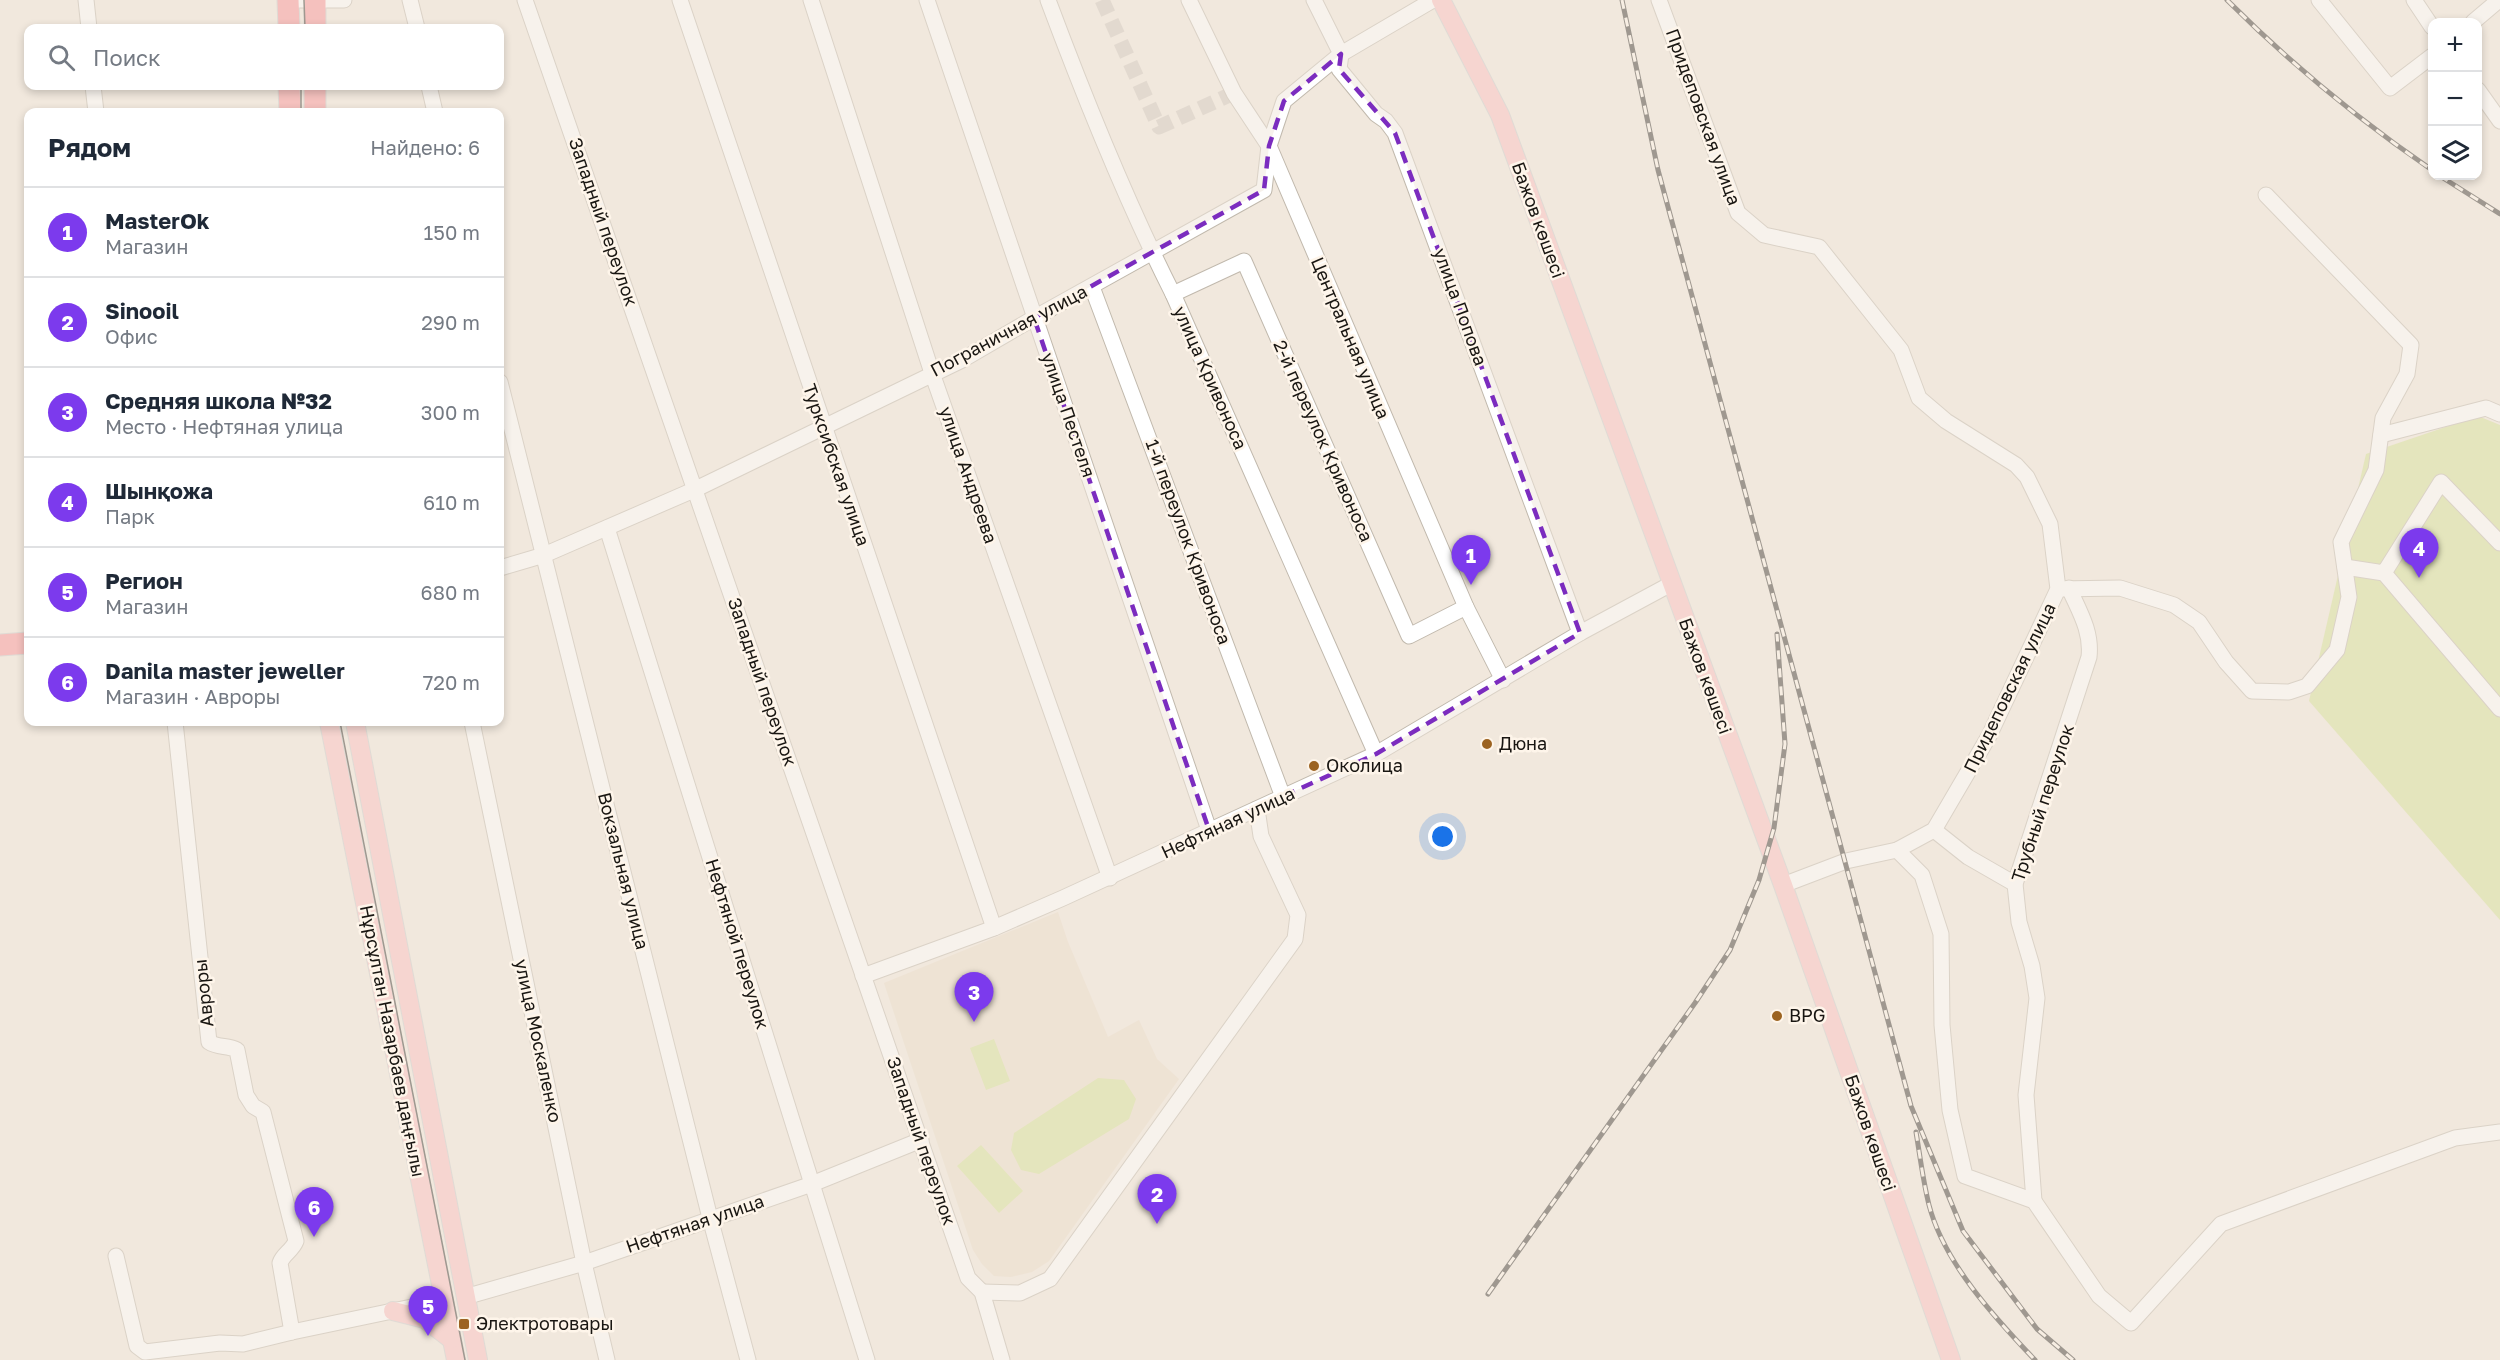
<!DOCTYPE html>
<html lang="ru">
<head>
<meta charset="utf-8">
<style>
  body { margin:0; font-family:"Golos Text",sans-serif; background:#f6f6f7; color:#1f2937 }
  .controls { position:absolute; right:18px; top:18px; display:grid; overflow:hidden; border-radius:12px; box-shadow:0 3px 9px #0003 }
  .controls button { width:54px; height:54px; display:grid; place-items:center; padding:0; border:0; border-bottom:2px solid #e0e1e3; background:#fff; color:#1f2937; font:30px sans-serif }
  .you { position:absolute; left:1443px; top:837px; width:21px; height:21px; margin:-15px; border:4px solid #fff; border-radius:50%; background:#1a73e8; box-shadow:0 0 0 9px #1a73e833 }
  .badge { display:grid; place-items:center; width:39px; height:39px; border-radius:50%; background:#7c3aed; color:#fff; font-size:20px; font-weight:700 }
  .pin { position:absolute; translate:-50% -50px; filter:drop-shadow(0 2px 3px #0008) }
  .pin::after { content:''; position:absolute; top:32px; width:21px; height:18px; background:inherit; clip-path:polygon(0 0,100% 0,50% 100%) }
  .list { margin:0; padding:0; list-style:none }
  h2 { display:flex; justify-content:space-between; align-items:center; height:78px; margin:0; padding:0 24px; font-size:26px }
  h2 small { font-size:20px; font-weight:400; color:#747a83 }
  .list li { display:grid; grid-template-columns:39px 1fr auto; gap:18px; align-items:center; box-sizing:border-box; height:90px; padding:0 24px; border-top:2px solid #e0e1e3 }
  .list b { display:block; font-size:22px; white-space:nowrap }
  .list p { margin:0; font-size:20px; white-space:nowrap; color:#747a83 }
  .list em { font-size:20px; font-style:normal; color:#747a83 }
  .icon { flex:none; width:33px; height:33px; fill:none; stroke:currentColor; stroke-width:2; stroke-linecap:round; stroke-linejoin:round }
  .map { position:relative; flex:none; width:2500px; height:1360px; overflow:hidden }
  .search { position:absolute; background:#fff; box-shadow:0 3px 9px #0003; left:24px; top:24px; width:480px; height:66px; display:flex; align-items:center; gap:15px; box-sizing:border-box; padding:0 21px; border-radius:12px; color:#747a83; font-size:22px }
  .panel { position:absolute; background:#fff; box-shadow:0 3px 9px #0003; left:24px; top:108px; width:480px; height:618px; border-radius:12px }
  .map>svg:first-child { display:block }
</style>
</head>
<body>
<div class="map">
<svg width="2500" height="1360" viewBox="0 0 2500 1360">
  <rect width="100%" height="100%" fill="#f1e8dd"/>
  <!-- education -->
  <polygon fill="#ecddca" points="1058,912 1068,942 1108,1037 1139,1020 1157,1059 1179,1079 1049,1261 1032,1272 1011,1277 994,1276 982,1264 973,1250 884,983"/>
  <!-- green -->
  <g fill="#d6e297">
    <polygon points="2478,416 2500,425 2500,920 2309,701 2366,454"/>
    <polygon points="994,1039 1010,1081 986,1090 970,1048"/>
    <polygon points="1098,1078 1124,1080 1136,1099 1129,1119 1039,1174 1021,1170 1011,1150 1014,1133"/>
    <polygon points="981,1145 1023,1191 999,1213 957,1166"/>
  </g>
  <g fill="none" stroke-linecap="round" stroke-linejoin="round">
    <!-- minor-tunnel -->
    <polyline stroke="#d1c8bf" stroke-width="15" stroke-dasharray="15 8" stroke-linecap="butt" points="1102,0 1159,127 1234,93"/>
    <!-- minor casing -->
    <g stroke="#c1b9ad" stroke-width="17">
      <g id="minor">
        <polyline points="86,0 89,28"/>
        <polyline points="292,0 344,0"/>
        <polyline points="410,0 417,28"/>
        <polyline points="525,0 968,1278 982,1292 1002,1360"/>
        <polyline points="680,0 994,928"/>
        <polyline points="811,0 932,373 1110,878"/>
        <polyline points="927,0 1209,830"/>
        <path d="M1048 0C1085 99 1125 199 1173 294L1376 754"/>
        <polyline points="1189,0 1234,93 1269,146 1466,607 1503,680"/>
        <polyline points="1314,0 1341,54 1339,69 1376,114 1386,121 1395,133 1580,633"/>
        <polyline points="1659,0 1738,213 1764,235 1819,247 1901,350 1919,398 1946,421 2016,465 2027,477 2050,524 2058,589 1989,736 1934,830 1897,850 1846,861 1783,885"/>
        <polyline points="2319,0 2390,88 2432,56"/>
        <polyline points="2414,0 2432,27"/>
        <polyline points="2473,22 2499,0"/>
        <polyline points="93,86 96,112"/>
        <polyline points="429,86 435,112"/>
        <polyline points="2478,90 2500,121"/>
        <polyline points="1092,287 1283,797"/>
        <polyline points="1173,294 1244,261 1409,636 1466,607"/>
        <polyline points="500,382 710,1218 748,1360"/>
        <polyline points="2381,435 2486,408 2500,414"/>
        <polyline points="607,528 867,1360"/>
        <polyline points="2345,567 2384,573 2441,482 2500,543"/>
        <polyline points="500,568 544,555 696,489 962,360 1034,318 1264,190 1269,146 1284,101 1341,54 1433,0"/>
        <polyline points="2384,573 2500,709"/>
        <polyline points="2058,589 2120,588 2174,605 2199,622 2226,662 2252,691 2289,692 2307,686 2337,650 2349,597 2341,542 2376,470 2383,418 2407,374 2411,345 2266,195"/>
        <path d="M175 722 209 1042C218 1048 228 1045 237 1050L246 1095 253 1106 263 1112 296 1241C292 1251 283 1254 280 1263L292 1332"/>
        <polyline points="472,722 584,1263 607,1360"/>
        <polyline points="1934,830 1968,857 2015,884"/>
        <polyline points="1897,850 1922,875 1941,934 1942,1025 1950,1110 1965,1176 2034,1201 2099,1296 2131,1323 2221,1224 2455,1138 2500,1132"/>
        <polyline points="863,976 994,928 1063,898 1376,754 1580,633 1671,584"/>
        <path d="M2034 1201 2026 1095 2037 998 2032 966 2019 922 2015 884 2089 657C2092 631 2079 611 2069 588"/>
        <polyline points="116,1256 137,1346 145,1352 220,1343 243,1344 292,1332 445,1300"/>
        <polyline points="982,1292 1020,1293 1050,1279 1295,939 1298,915 1261,836 1257,809"/>
        <polyline points="465,1297 584,1263 812,1184 921,1140"/>
      </g>
    </g>
    <!-- major casing -->
    <g stroke="#cccccb" stroke-width="20">
      <g id="major">
        <polyline points="1441,0 1500,115 1783,885 1951,1360"/>
        <polyline points="329,722 456,1360"/>
        <polyline points="355,722 478,1360"/>
        <polyline points="393,1311 425,1319 451,1339"/>
      </g>
    </g>
    <!-- highway casing -->
    <g stroke="#cccccb" stroke-width="23">
      <g id="highway">
        <polyline points="288,0 289,28"/>
        <polyline points="315,0 315,28"/>
        <polyline points="289,86 290,112"/>
        <polyline points="315,112 315,86"/>
        <polyline points="0,645 28,643"/>
      </g>
    </g>
    <!-- minor -->
    <use href="#minor" stroke="#fff" stroke-width="15"/>
    <!-- major -->
    <use href="#major" stroke="#fcbec2" stroke-width="18"/>
    <!-- highway -->
    <use href="#highway" stroke="#fa929a" stroke-width="21"/>
    <!-- tram -->
    <g stroke="#3c3833" stroke-width="1.5">
      <polyline points="304,0 305,28"/>
      <polyline points="301,86 301,112"/>
      <polyline points="340,722 465,1360"/>
    </g>
    <!-- rail casing -->
    <g stroke="#3c3833" stroke-width="5">
      <g id="rail">
        <polyline points="1622,0 1658,170 1911,1106 1963,1231 2037,1329 2073,1360"/>
        <path d="M2227 0C2290 63 2359 120 2432 170"/>
        <polyline points="2440,176 2500,214"/>
        <path d="M1916 1132C1920 1156 1923 1181 1929 1205 1944 1263 1995 1318 2035 1360"/>
        <polyline points="1488,1294 1695,1003 1730,950 1759,880 1774,828 1785,744 1777,634"/>
      </g>
    </g>
    <!-- rail -->
    <use href="#rail" stroke="#fef5ea" stroke-width="3" stroke-dasharray="9" stroke-linecap="butt"/>
  </g>
  <!-- marked area -->
  <path d="M0 0H2500V1360H0ZM1341 54 1339 69 1395 133 1580 633 1376 754 1209 830 1034 318 1264 190 1269 146 1284 101Z" fill="#f1e8dd" fill-opacity=".55" fill-rule="evenodd"/>
  <path fill="none" stroke="#7b2cbf" stroke-width="4.5" stroke-dasharray="12 8" stroke-linejoin="round" d="M1341 54 1339 69 1395 133 1580 633 1376 754 1209 830 1034 318 1264 190 1269 146 1284 101Z"/>
  <!-- markers -->
  <g fill="#9c6321" stroke="#fef5ea" stroke-width="2">
    <circle cx="1487" cy="744" r="6"/>
    <circle cx="1314" cy="766" r="6"/>
    <circle cx="1777" cy="1016" r="6"/>
    <rect x="458" y="1318" width="12" height="12" rx="3"/>
  </g>
  <g text-anchor="middle" stroke-width="5" stroke-linejoin="round" paint-order="stroke">
    <!-- street labels -->
    <g font-size="18" fill="#191612" stroke="#fef5ea">
      <text transform="translate(1703 117) rotate(70)" y="6">Придеповская улица</text>
      <text transform="translate(1538 220) rotate(70)" y="6">Бажов көшесі</text>
      <text transform="translate(603 222) rotate(71)" y="6">Западный переулок</text>
      <text transform="translate(1460 307) rotate(70)" y="6">улица Попова</text>
      <text transform="translate(1009 331) rotate(-28)" y="6">Пограничная улица</text>
      <text transform="translate(1350 338) rotate(67)" y="6">Центральная улица</text>
      <text transform="translate(1210 378) rotate(66)" y="6">улица Кривоноса</text>
      <text transform="translate(1068 415) rotate(71)" y="6">улица Пестеля</text>
      <text transform="translate(1323 441) rotate(66)" y="6">2-й переулок Кривоноса</text>
      <text transform="translate(836 465) rotate(71)" y="6">Турксибская улица</text>
      <text transform="translate(968 475) rotate(71)" y="6">улица Андреева</text>
      <text transform="translate(1188 542) rotate(70)" y="6">1-й переулок Кривоноса</text>
      <text transform="translate(1705 676) rotate(70)" y="6">Бажов көшесі</text>
      <text transform="translate(762 682) rotate(71)" y="6">Западный переулок</text>
      <text transform="translate(2010 688) rotate(-64)" y="6">Придеповская улица</text>
      <text transform="translate(2043 803) rotate(-72)" y="6">Трубный переулок</text>
      <text transform="translate(1228 823) rotate(-25)" y="6">Нефтяная улица</text>
      <text transform="translate(623 871) rotate(76)" y="6">Вокзальная улица</text>
      <text transform="translate(737 944) rotate(73)" y="6">Нефтяной переулок</text>
      <text transform="translate(204 993) rotate(-96)" y="6">Авроры</text>
      <text transform="translate(392 1041) rotate(79)" y="6">Нұрсұлтан Назарбаев даңғылы</text>
      <text transform="translate(538 1041) rotate(78)" y="6">улица Москаленко</text>
      <text transform="translate(1870 1133) rotate(71)" y="6">Бажов көшесі</text>
      <text transform="translate(921 1141) rotate(71)" y="6">Западный переулок</text>
      <text transform="translate(695 1224) rotate(-19)" y="6">Нефтяная улица</text>
    </g>
    <!-- poi labels -->
    <g font-size="18" fill="#191612" stroke="#fef5ea" text-anchor="start">
      <text x="1499" y="750">Дюна</text>
      <text x="1326" y="772">Околица</text>
      <text x="1789" y="1022">BPG</text>
      <text x="476" y="1330">Электротовары</text>
    </g>
  </g>
</svg>
<div class="controls">
<button>+</button>
<button>−</button>
<button><svg class="icon" aria-label="layers" viewBox="0 0 24 24"><path d="M12 4l9 5-9 5-9-5zM3 14l9 5 9-5"/></svg></button>
</div>
<div class="you"></div>
<div class="pin badge" style="left:1471px;top:585px">1</div>
<div class="pin badge" style="left:1157px;top:1224px">2</div>
<div class="pin badge" style="left:974px;top:1022px">3</div>
<div class="pin badge" style="left:2419px;top:578px">4</div>
<div class="pin badge" style="left:428px;top:1336px">5</div>
<div class="pin badge" style="left:314px;top:1237px">6</div>
<div class="search"><svg class="icon" aria-label="search" viewBox="0 0 24 24"><circle cx="10" cy="10" r="6"/><path d="M15 15l6 6"/></svg>Поиск</div>
<section class="panel">
<h2>Рядом<small>Найдено: 6</small></h2>
<ul class="list">
<li><span class="badge">1</span><div><b>MasterOk</b><p>Магазин</p></div><em>150 m</em></li>
<li><span class="badge">2</span><div><b>Sinooil</b><p>Офис</p></div><em>290 m</em></li>
<li><span class="badge">3</span><div><b>Средняя школа №32</b><p>Место · Нефтяная улица</p></div><em>300 m</em></li>
<li><span class="badge">4</span><div><b>Шынқожа</b><p>Парк</p></div><em>610 m</em></li>
<li><span class="badge">5</span><div><b>Регион</b><p>Магазин</p></div><em>680 m</em></li>
<li><span class="badge">6</span><div><b>Danila master jeweller</b><p>Магазин · Авроры</p></div><em>720 m</em></li>
</ul>
</section>
</div>
</body>
</html>
